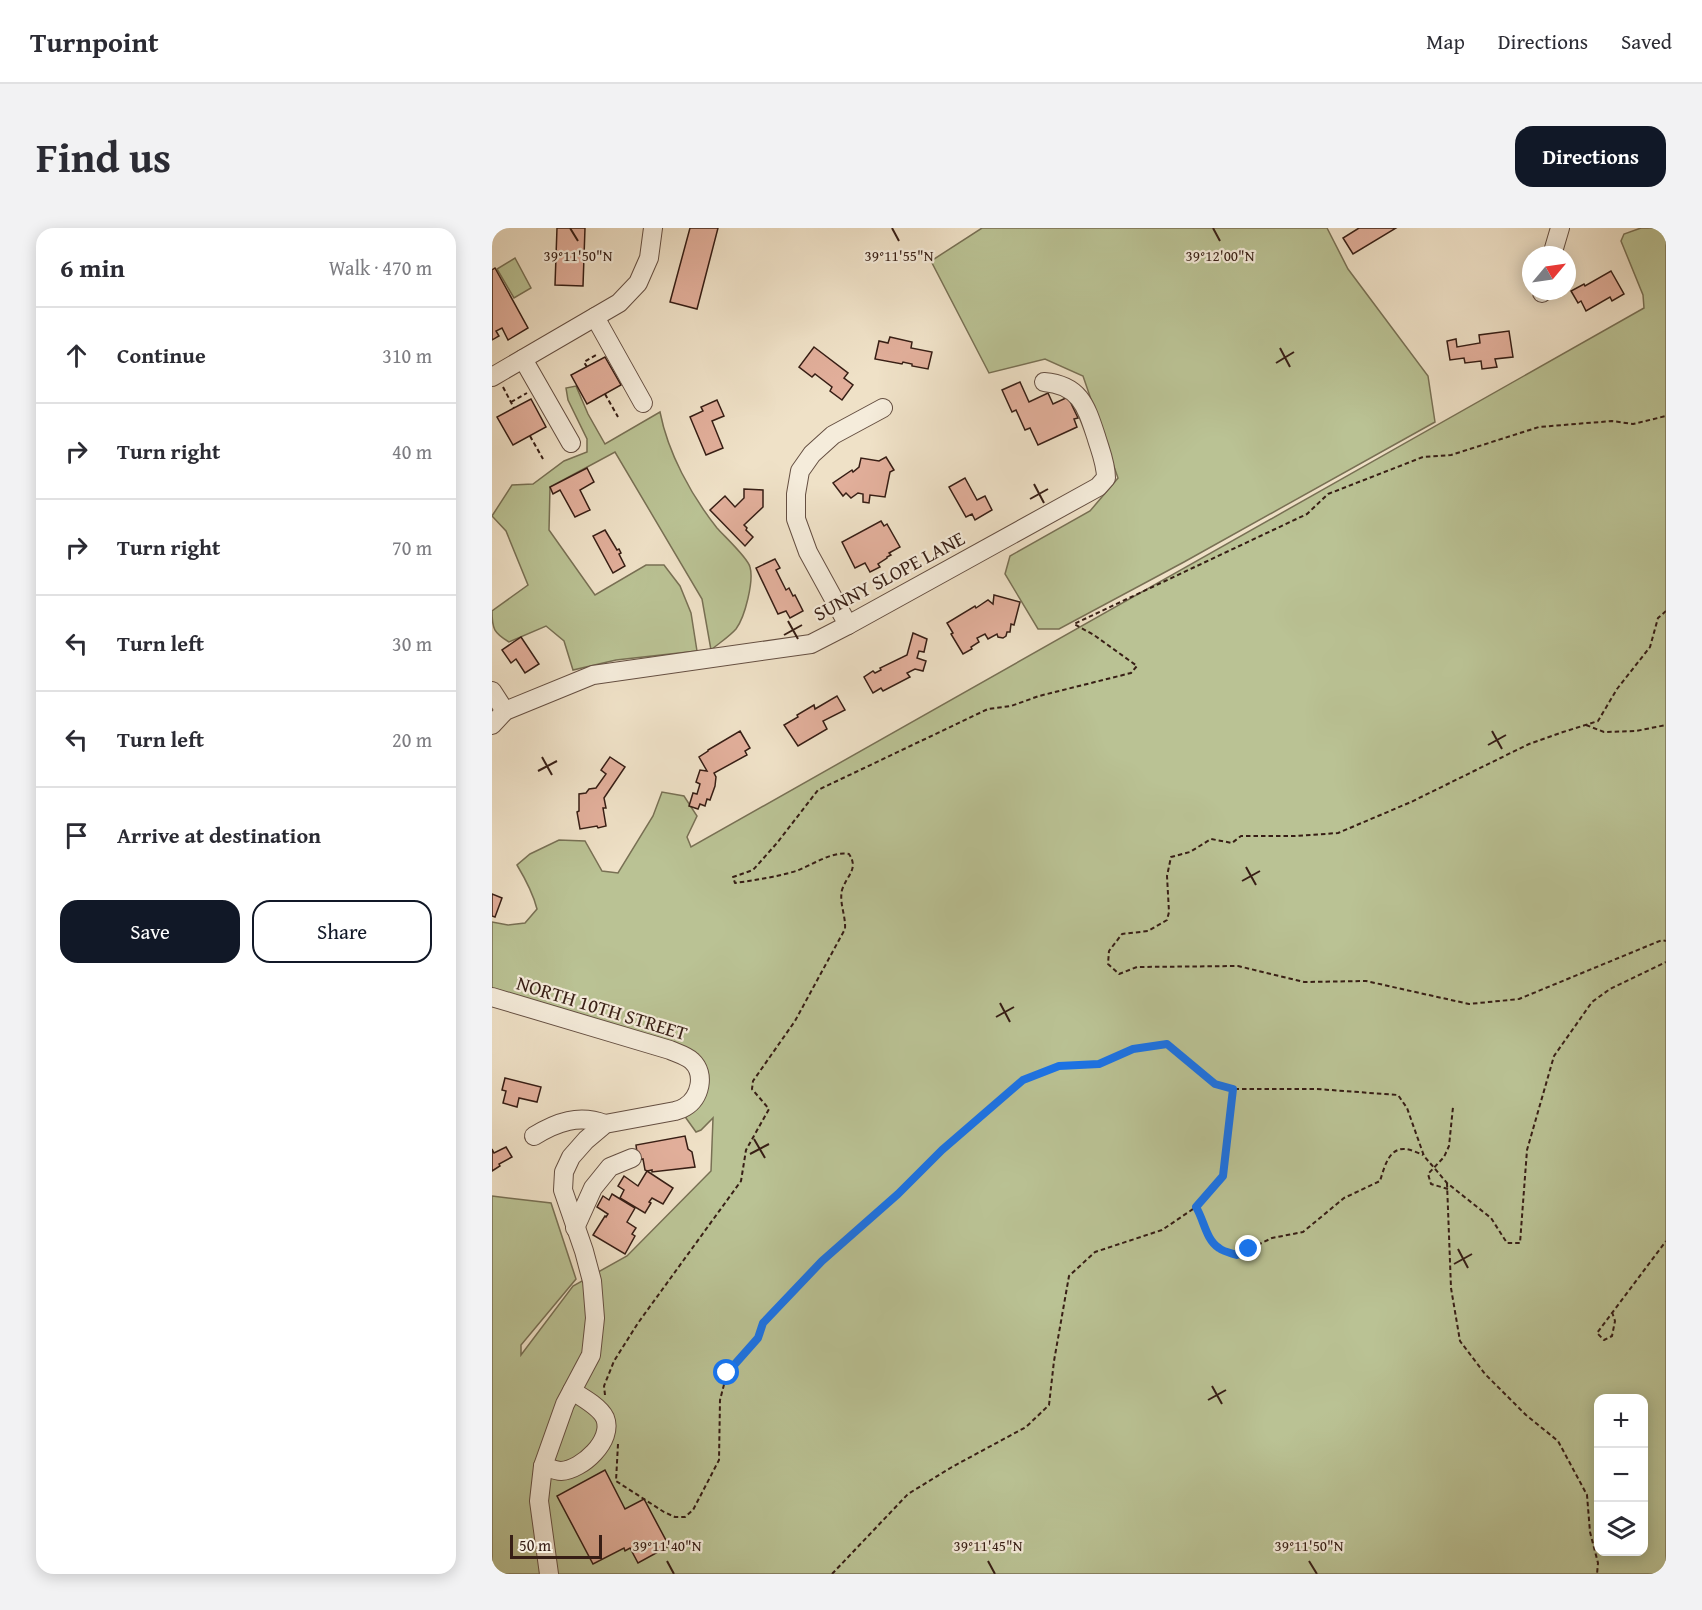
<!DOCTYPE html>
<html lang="en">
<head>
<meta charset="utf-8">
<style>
  body { margin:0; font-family:"Gentium Book Plus",serif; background:#f2f2f3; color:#2b2b33 }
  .controls { position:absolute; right:18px; bottom:18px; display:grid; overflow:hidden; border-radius:12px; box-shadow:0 3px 15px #0003 }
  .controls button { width:54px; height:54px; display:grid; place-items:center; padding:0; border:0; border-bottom:2px solid #e1e1e2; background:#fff; color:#2b2b33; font:30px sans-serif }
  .compass { position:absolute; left:1030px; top:18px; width:54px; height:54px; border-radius:50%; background:#fff; box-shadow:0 3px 15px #0003; rotate:61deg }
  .scale { position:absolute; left:18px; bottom:15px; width:92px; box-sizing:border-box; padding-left:6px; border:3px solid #371e15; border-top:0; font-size:16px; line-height:21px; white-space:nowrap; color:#371e15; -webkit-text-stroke:4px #f5ecdb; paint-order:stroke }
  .stop { position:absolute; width:18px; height:18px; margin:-14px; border:4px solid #1a73e8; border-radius:50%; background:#fff }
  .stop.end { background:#1a73e8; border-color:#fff; box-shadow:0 2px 6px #0008 }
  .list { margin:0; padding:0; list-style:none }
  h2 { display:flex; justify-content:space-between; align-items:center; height:78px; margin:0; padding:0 24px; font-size:26px }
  h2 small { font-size:20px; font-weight:400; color:#7c7c81 }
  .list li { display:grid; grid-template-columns:39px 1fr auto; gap:18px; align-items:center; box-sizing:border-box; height:96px; padding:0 24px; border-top:2px solid #e1e1e2 }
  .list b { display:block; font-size:22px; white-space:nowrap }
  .list em { font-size:20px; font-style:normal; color:#7c7c81 }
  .actions { display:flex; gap:12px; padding:18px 24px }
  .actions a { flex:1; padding:14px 0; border:2px solid #111827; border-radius:18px; text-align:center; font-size:21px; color:#111827 }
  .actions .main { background:#111827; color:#fff }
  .icon { flex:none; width:33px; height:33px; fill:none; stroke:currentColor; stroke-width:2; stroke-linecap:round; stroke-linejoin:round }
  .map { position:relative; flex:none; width:1174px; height:1346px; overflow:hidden; border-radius:18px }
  header { display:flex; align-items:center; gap:36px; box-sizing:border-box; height:84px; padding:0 30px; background:#fff; border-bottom:2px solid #e1e1e2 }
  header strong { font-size:28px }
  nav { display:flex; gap:33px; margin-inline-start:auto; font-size:21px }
  .intro { display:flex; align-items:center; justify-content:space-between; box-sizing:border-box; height:144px; padding:0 36px }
  h1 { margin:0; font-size:42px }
  .button { padding:15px 27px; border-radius:18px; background:#111827; color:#fff; font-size:21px; font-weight:700 }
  main { display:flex; gap:36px; padding:0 36px }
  aside { flex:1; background:#fff; border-radius:18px; box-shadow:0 3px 15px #0003 }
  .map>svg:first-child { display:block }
</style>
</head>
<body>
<header>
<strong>Turnpoint</strong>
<nav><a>Map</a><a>Directions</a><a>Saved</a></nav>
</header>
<div class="intro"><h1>Find us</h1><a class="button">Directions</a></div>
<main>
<aside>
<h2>6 min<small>Walk · 470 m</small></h2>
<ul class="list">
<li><svg class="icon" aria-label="ahead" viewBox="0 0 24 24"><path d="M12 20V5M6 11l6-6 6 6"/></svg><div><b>Continue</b></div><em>310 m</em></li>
<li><svg class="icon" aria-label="right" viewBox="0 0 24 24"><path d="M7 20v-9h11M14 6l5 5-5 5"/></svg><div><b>Turn right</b></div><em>40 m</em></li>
<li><svg class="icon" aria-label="right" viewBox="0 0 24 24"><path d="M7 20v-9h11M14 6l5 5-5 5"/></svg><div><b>Turn right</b></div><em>70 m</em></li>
<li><svg class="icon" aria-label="left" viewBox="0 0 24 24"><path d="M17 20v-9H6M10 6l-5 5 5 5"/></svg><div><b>Turn left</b></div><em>30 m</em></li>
<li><svg class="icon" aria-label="left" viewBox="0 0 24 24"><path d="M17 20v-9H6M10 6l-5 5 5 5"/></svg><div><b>Turn left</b></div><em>20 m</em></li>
<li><svg class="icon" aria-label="arrive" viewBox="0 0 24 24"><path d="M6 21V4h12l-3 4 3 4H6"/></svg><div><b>Arrive at destination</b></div></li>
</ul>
<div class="actions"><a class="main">Save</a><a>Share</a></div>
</aside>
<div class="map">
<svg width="1174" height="1346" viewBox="0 0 1174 1346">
  <rect width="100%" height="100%" fill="#efe1c7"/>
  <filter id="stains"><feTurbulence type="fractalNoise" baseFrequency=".00333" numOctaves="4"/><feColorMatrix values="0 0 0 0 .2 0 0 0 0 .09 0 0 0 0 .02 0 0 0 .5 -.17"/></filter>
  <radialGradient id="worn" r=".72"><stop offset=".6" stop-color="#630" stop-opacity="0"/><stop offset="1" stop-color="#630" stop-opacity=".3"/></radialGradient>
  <!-- green -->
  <g fill="#bac294" stroke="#787054" stroke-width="1.5" fill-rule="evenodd">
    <polygon points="490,0 835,0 856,41 936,148 943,194 692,334 567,401 546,401 513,346 518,328 598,283 626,250 591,148 553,131 497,145 439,33"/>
    <path d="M1149 0H1174V1346H0V968L59 975 84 1051 29 1117V1127L81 1058 135 1028 219 943 221 890 209 902 204 904 194 890 209 840 0 763V694L16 697 33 695 45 681C41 665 34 652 25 637L38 626 67 612 93 613 110 643 126 645 161 588 170 564 192 568 205 588 195 609 199 619 1152 80 1151 67 1129 13 1132 6ZM1106 1170H1152V1324H1106Z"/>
    <polygon points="23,30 39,60 22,70 5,41"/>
    <path d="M84 158 96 186 113 216 168 184C176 225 199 267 225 300 232 308 256 330 258 339 262 353 253 389 244 401 237 409 227 415 219 422L210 371 123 224 58 259 57 302 103 367 154 337H172L188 358 199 385 205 423 124 432 81 442 72 413 54 398 17 414C2 405 0 401 0 383L36 357 14 303 0 288 20 257 41 256 72 233 95 224V211L76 172 74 160Z"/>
  </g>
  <!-- building -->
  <g fill="#e2af9b" stroke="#371e15" stroke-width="1.5">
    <polygon points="65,0 93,0 91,58 63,57"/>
    <polygon points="198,0 226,0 205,81 178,74"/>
    <polygon points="867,0 904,0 861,26 851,10"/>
    <polygon points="3,40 36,100 16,112 10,100 4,103 7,108 0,112 0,42"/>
    <polygon points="1119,43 1132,66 1120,73 1118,69 1094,83 1089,73 1086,75 1079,63 1092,56 1093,58"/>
    <polygon points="1017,103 1021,129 1003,131 1005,139 990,141 989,133 973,135 972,130 958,132 955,113 964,111 965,119 988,115 987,107"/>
    <polygon points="398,109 420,114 419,120 440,124 436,141 420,138 420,136 411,134 410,136 383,131 387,113 396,115"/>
    <polygon points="322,119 356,145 352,150 361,157 350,172 338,163 340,159 323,146 320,149 307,139"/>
    <polygon points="113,129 129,157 95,176 79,147"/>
    <polygon points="528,154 537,174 556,165 561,176 576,169 586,190 582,191 585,199 546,217 538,200 533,202 524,182 520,184 510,162"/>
    <polygon points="39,171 54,199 21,217 5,189"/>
    <polygon points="225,172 232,188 220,193 231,220 214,227 198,189 211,183 209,179"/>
    <polygon points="394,229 402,242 398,244 393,269 378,267 377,275 371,274 371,266 366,265 359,270 354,265 351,268 341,255 360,242 361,244 367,239 369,230 387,233"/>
    <polygon points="95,240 102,254 88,262 98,282 83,289 68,262 61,266 58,259"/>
    <polygon points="473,250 485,272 493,268 500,282 483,292 480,286 474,289 457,259"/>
    <polygon points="252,261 271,262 271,279 252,297 255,300 254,302 261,309 253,318 218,282 233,268 243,279 252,270"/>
    <polygon points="389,293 392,298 395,296 408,319 397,325 399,327 395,329 395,330 386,336 388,339 378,344 373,335 363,340 350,314"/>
    <polygon points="113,302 125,322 127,321 129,325 127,326 133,338 121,345 101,308"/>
    <polygon points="283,331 288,340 284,342 294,362 297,360 301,368 303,367 311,383 298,390 294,383 286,386 264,340"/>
    <polygon points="502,367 528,374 522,397 519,396 518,404 515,404 514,408 511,410 506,409 505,406 496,411 493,406 485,410 487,414 479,419 480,421 471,426 459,406 461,405 455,395 483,378 484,380 496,372 501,376"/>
    <polygon points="421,405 435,411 432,424 427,423 425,430 434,433 431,443 423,441 415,445 418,449 391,463 389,460 381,465 372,449 381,443 383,445 389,442 388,440 415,427"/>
    <polygon points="29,409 47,436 33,445 24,431 19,435 10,422"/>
    <polygon points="345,468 353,482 331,493 335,501 306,518 292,497 306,489 305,487 322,477 323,481"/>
    <polygon points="248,503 258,520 253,523 255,527 222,545 224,549 223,558 218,572 215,571 213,578 208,576 206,581 197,578 201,565 205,566 208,556 204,554 208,542 215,543 207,529 216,523 216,522"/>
    <polygon points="118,529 133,539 112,570 114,580 111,580 114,598 106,600 105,598 88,601 85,584 87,583 87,566 94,565 97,561 104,560 114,546 109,542"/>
    <polygon points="0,666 10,670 3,689 0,688"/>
    <polygon points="13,850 49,859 45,874 27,870 25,879 11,875 14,863 10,862"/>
    <polygon points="193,908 196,921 200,924 203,939 160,944 160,942 155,943 153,942 151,931 146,932 144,917"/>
    <polygon points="14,919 20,929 7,936 8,938 0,943 0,921 2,925"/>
    <polygon points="155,943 181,960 171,976 160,970 157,974 159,975 153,985 128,970 132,962 126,958 132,948 146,958"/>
    <polygon points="120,966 143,980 135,994 144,1000 140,1006 143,1008 133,1026 101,1007 113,988 114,989 116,986 105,979 111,968 117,972"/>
    <polygon points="113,1242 133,1281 152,1271 177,1318 146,1335 138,1320 133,1323 132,1320 101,1336 65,1268"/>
  </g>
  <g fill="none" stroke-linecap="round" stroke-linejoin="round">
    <!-- minor casing -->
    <g stroke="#654f42" stroke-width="20">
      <g id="minor">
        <polyline points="1060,27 1068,0"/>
        <polyline points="1050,65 1050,63"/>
        <polyline points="103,89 151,175"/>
        <polyline points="31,131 79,215"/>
        <polyline points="0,149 127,75 146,55 157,30 161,0"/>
        <polyline points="356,397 316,324 304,291 304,266 308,243 320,226 341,207 391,180"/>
        <polyline points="0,463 13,483"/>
        <path d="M0 497 13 483 101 447 319 416 356 397 606 259 614 250C614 235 608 222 604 208 594 178 588 157 552 154"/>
        <path d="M0 769 178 822C185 825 195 828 200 833 214 846 208 870 193 879 190 881 187 882 183 883L113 896 94 912 79 929 72 944 71 962 92 1023 100 1053 103 1090 99 1127 73 1176 51 1238 47 1273 57 1346"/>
        <path d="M42 908C65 894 87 886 113 896"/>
        <polyline points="83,1000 101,960 118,939 140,930"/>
        <path d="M51 1238C57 1240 64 1243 69 1243 90 1242 122 1212 113 1190 108 1179 90 1169 80 1163"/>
      </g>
    </g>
    <!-- path -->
    <g stroke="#371e15" stroke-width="2" stroke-dasharray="4.5 3" stroke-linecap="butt">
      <polyline points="95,139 92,134 106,126"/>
      <polyline points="11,159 22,180"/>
      <polyline points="113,166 126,189"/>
      <polyline points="19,174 35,165"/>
      <polyline points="38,208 51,231"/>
      <polyline points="1174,383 1166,390 1158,419 1125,461 1106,493 1071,504 1037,516 919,574 846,605 803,608 749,608 740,615 719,611 698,624 679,629 675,648 677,684 675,692 656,703 630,706 617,723 616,736 627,746 645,739 746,738 812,754 874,753 977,776 1027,771 1170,712 1174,713"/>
      <polyline points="1094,497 1112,504 1144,503 1174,497"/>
      <polyline points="955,955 959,1060 968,1113 993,1146 1034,1187 1066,1213 1095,1267 1098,1304 1106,1335 1105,1346"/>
      <polyline points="956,961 939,956 936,946 952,929 957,918 961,879"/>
      <path d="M704 979C712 992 714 1012 727 1020 732 1024 739 1025 745 1027L780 1010 811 1004 852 970 888 953C892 941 896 920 913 921 918 921 926 925 931 927"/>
      <polyline points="1120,1084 1123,1093 1120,1108 1112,1112 1105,1105 1174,1013"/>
      <path d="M113 1167 112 1158 122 1133 146 1095 249 953 254 922 277 881 260 861 261 853 303 793 353 701C354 688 347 675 350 662 355 647 367 641 357 626 339 623 321 637 304 643 284 649 264 652 243 655L241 649 261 642 285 615 326 562 496 481 519 478 547 468 639 445 645 438 602 407 582 396 815 286 836 266 931 229 959 227 1047 199 1120 193 1141 196 1174 188"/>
      <polyline points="126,1216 124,1253 172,1284 183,1289 193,1289 201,1282 227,1232 228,1172 235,1145 266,1110 271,1095 330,1033 406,966 450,922 531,853 567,838 607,836 641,821 675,816 723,856 741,861 825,861 906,867 915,880 932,928 955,955 999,990 1015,1015 1028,1015 1035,922 1062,828 1100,774 1118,761 1174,734"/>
      <polyline points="340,1346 416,1266 460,1239 534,1199 557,1177 562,1133 577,1048 603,1024 670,1002 704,979 731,948 741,861"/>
    </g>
    <!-- minor -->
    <use href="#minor" stroke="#f5ecdb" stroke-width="18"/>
  </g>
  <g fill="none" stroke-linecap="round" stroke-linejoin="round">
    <!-- route -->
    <path stroke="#1a73e8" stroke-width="8" d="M235 1145 266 1110 271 1095 330 1033 406 966 450 922 531 852 567 838 607 836 641 821 675 816 723 856 741 861 731 948 704 979C712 992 714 1012 727 1020 732 1024 739 1025 745 1027L757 1021"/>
  </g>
  <!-- ticks -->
  <path fill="none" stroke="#371e15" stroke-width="2" d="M78 0 86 13M400 0 407 13M721 0 728 13M788 120 798 139M784 135 802 124M542 256 552 275M538 271 556 261M296 393 306 411M292 407 310 397M1000 503 1010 521M996 517 1014 507M50 529 60 547M46 543 65 533M754 639 764 657M750 653 768 643M508 775 518 794M504 789 522 779M262 911 273 930M258 926 277 916M966 1021 976 1040M962 1036 980 1026M720 1158 730 1176M716 1172 734 1162M175 1333 182 1346M496 1333 503 1346M817 1333 825 1346"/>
  <g text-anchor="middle" stroke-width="4.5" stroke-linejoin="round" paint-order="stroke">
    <!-- street labels -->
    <g font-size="20" fill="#371e15" stroke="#f5ecdb">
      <text transform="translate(397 348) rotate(-28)" y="7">SUNNY SLOPE LANE</text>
      <text transform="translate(110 780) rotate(17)" y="7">NORTH 10TH STREET</text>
    </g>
  </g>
  <g font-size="15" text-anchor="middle" fill="#371e15" stroke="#f5ecdb" stroke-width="4.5" stroke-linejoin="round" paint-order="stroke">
    <text x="86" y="33">39°11'50"N</text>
    <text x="407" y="33">39°11'55"N</text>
    <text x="728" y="33">39°12'00"N</text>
    <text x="175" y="1323">39°11'40"N</text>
    <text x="496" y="1323">39°11'45"N</text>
    <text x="817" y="1323">39°11'50"N</text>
  </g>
  <rect width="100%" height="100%" filter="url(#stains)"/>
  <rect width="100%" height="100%" fill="url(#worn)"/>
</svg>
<div class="controls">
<button>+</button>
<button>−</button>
<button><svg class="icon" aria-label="layers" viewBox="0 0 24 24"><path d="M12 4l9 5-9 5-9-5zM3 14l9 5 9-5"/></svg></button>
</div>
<svg class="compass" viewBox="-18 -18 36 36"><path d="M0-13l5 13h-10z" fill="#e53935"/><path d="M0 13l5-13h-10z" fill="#7c7c81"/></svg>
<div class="scale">50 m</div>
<div class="stop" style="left:235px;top:1145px"></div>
<div class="stop end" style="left:757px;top:1021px"></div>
</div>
</main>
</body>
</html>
